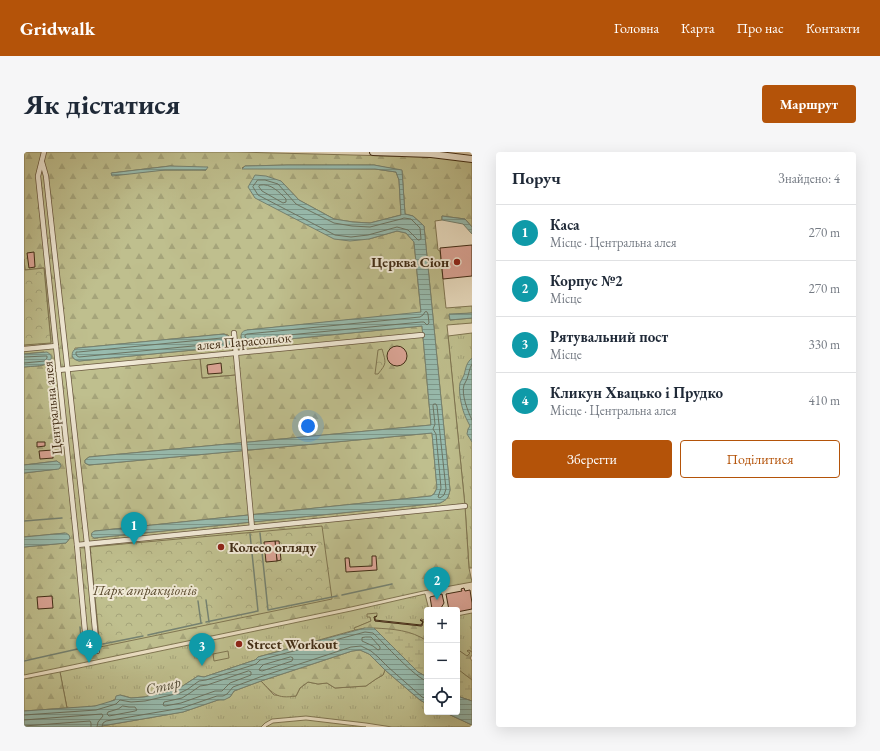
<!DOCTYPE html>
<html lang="uk">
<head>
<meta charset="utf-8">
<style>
  body { margin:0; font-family:"EB Garamond",serif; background:#f6f6f7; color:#1f2937 }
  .controls { position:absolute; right:12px; bottom:12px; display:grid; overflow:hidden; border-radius:4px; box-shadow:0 4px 16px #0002 }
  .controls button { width:36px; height:36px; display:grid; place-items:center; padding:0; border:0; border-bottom:1px solid #e0e1e3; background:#fff; color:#1f2937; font:20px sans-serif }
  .you { position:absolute; left:284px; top:274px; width:14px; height:14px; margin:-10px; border:3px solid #fff; border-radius:50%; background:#1a73e8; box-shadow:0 0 0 6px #1a73e833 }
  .badge { display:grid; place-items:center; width:26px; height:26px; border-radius:50%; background:#b45309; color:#fff; font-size:13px; font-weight:700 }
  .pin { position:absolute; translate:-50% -33px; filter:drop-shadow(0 1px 2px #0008) }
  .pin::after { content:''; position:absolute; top:21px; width:14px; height:12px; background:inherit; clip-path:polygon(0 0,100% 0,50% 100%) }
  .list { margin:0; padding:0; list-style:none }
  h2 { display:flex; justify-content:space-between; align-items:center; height:52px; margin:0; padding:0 16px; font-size:17px }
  h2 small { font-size:13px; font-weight:400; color:#747a83 }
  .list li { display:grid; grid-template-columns:26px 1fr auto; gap:12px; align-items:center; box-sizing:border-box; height:56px; padding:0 16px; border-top:1px solid #e0e1e3 }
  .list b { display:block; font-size:15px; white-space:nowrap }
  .list p { margin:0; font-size:13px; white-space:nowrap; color:#747a83 }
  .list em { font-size:13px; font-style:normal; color:#747a83 }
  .actions { display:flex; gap:8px; padding:12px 16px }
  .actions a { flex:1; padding:9px 0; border:1px solid #b45309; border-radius:4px; text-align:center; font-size:14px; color:#b45309 }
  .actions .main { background:#b45309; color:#fff }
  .icon { flex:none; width:22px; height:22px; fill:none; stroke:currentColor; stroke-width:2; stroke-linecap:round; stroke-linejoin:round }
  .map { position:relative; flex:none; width:448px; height:575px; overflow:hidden; border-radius:4px }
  header { display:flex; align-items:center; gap:24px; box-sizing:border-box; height:56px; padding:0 20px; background:#b45309; color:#fff }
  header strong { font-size:19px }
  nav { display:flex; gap:22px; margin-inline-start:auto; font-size:14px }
  .intro { display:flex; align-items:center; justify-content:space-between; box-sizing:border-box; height:96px; padding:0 24px }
  h1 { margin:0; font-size:28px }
  .button { padding:10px 18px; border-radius:4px; background:#b45309; color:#fff; font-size:14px; font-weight:700 }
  main { display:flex; gap:24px; padding:0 24px }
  aside { flex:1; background:#fff; border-radius:4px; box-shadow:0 4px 16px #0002 }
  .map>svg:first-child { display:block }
</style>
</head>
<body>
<header>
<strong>Gridwalk</strong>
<nav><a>Головна</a><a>Карта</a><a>Про нас</a><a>Контакти</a></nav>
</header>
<div class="intro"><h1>Як дістатися</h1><a class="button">Маршрут</a></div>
<main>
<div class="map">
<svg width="448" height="575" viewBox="0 0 448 575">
  <defs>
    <pattern id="grass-tufts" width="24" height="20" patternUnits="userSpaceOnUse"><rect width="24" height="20" fill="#bfbf8e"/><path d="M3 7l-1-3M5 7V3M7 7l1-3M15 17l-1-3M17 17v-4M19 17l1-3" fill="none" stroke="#a5a47a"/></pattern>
    <pattern id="forest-firs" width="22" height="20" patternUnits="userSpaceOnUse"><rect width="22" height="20" fill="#bfbf8e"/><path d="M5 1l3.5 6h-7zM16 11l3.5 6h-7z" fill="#a5a47a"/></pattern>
    <pattern id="wetland-marsh" width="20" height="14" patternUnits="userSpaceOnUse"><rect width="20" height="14" fill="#bfbf8e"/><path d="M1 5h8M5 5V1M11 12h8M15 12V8" fill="none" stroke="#a5a47a"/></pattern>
    <pattern id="park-crowns" width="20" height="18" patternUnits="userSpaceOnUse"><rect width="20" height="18" fill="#bfbf8e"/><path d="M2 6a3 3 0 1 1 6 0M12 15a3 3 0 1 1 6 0" fill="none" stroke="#a5a47a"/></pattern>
    <pattern id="water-rules" width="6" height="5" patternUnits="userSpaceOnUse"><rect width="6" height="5" fill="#98bcaf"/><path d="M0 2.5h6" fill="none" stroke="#7d998d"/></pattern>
  </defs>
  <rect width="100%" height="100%" fill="#eadec2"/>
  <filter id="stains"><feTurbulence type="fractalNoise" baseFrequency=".005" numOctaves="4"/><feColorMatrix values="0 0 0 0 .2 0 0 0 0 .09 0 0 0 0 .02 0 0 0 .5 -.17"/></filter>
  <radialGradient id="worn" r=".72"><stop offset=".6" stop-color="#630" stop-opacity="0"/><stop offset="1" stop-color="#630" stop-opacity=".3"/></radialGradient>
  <!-- grass -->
  <g fill="url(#grass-tufts)" stroke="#807652">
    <polygon points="448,181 448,416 445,416 441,354 424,184"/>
    <polygon points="210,203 212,223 178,226 176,206"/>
    <path d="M401 442 405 458H403V469L397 467 399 469 398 474 351 469 350 465H346L347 469 331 476V478L234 505 231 508 180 525 174 524 154 537 120 545 107 546 96 543C83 556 61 555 43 556L36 520 327 459Z"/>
    <polygon points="448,461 448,500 445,498 446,501 443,505 433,497 433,464"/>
    <polygon points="361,518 396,548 403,552 403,560 420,560 448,573 448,575 368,575 342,571 282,564 248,567 241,571 237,575 72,575 159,560 194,548 206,545 210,539 237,529 250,543 272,544 276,536 284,530 294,532 303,531 311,536 342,534 352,527 359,523"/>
    <polygon points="282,568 341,575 342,575 242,575 249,571"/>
  </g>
  <!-- forest -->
  <g fill="url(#forest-firs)" stroke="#807652" fill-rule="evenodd">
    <path d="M0 0H213L405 5 431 7 448 10V75L441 67 418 64V68L411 69 414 98 416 99 422 156 448 154V161L425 163 426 168 448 166V171L423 173 441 354 445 416 448 430 399 439 327 455 0 523V395L42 391 46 386 41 381 0 385V321L33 317V309L0 313V215C8 214 21 215 27 209L20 200 0 202V193L27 190 20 116 1 118 0 107ZM264 13H350L378 19 381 62 389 64 400 74 426 338C424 346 424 347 416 351L70 386C66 384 67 380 71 379L407 344 410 342 413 336 408 281 65 313 61 311V308L65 305 407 273 398 174 224 191C220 190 217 188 217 184L223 178 397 161 390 90 382 81 373 79 345 87 225 35 257 29 275 48 310 67 329 70 346 71 377 63 375 28 372 20 351 17 218 16 221 14ZM146 14 182 18H141L88 21ZM200 182 204 183 207 187 203 195H201L55 209 49 206 51 196H54ZM210 203 212 223 178 226 176 206Z"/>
    <polygon points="353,461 353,464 350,465 351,469 397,474 399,470 396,468 397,467 403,469 403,525 394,520 341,476 331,478 330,476 347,469 346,465 343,465 343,462"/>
    <polygon points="433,497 443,504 446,501 443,499 444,498 448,500 448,503 446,506 448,509 448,549 433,544"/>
    <path d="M336 498 345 502 361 518 359 523 352 527 342 534 311 536 303 531 294 532 284 530 276 536 272 544C252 547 250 542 237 529L328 499Z"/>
    <polygon points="36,520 43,556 0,559 0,527"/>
  </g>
  <!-- wetland -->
  <g fill="url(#wetland-marsh)" stroke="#807652">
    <path d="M350 476C369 477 387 478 403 489V525L394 520Z"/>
    <polygon points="433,515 435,518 448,528 448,549 433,544"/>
  </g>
  <!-- park -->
  <g fill="url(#park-crowns)" stroke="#807652">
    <polygon points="0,107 1,118 20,116 27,191 0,193"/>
    <path d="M358 197C362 211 363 211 354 222H351L354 198Z"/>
    <polygon points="298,374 308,447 76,495 66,395"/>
  </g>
  <!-- pitch -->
  <polygon fill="#bfbf8e" stroke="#807652" points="204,499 205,506 190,509 189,502"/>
  <!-- water -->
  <g fill="url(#water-rules)" stroke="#758271">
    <path d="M264 13H350L378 18 381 62 389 64 400 74 426 338C424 346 424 347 416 351L70 386C66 384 67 380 71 379L407 344 410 342 413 336 408 281 65 313 61 311V308L65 305 407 273 398 174 224 191 218 188C216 183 217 179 223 178L397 160 390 90 382 81 373 79 345 87 326 89 310 87 231 46 224 35 231 23 242 24 257 29 275 48 310 67 329 70 346 71 377 63 375 28 372 20 351 17H218L221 14Z"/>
    <polygon points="146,14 184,15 182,18 141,18 88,24 87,21"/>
    <polygon points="418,64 441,67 448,75 448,82 439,72 418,68"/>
    <polygon points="448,161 448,166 426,168 425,162"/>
    <path d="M200 182 206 185 207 189 205 193 201 195 55 209C49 208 46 203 50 198L54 196Z"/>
    <path d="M23 200C26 202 28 203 27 207 26 215 6 214 0 215V202Z"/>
    <path d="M448 206V290L443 282 444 277 446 274C445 271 443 269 442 266 438 258 434 240 436 231 437 228 439 226 440 223 442 216 442 211 448 206Z"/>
    <polygon points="33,309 34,310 36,311 37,314 35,317 0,321 0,313"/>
    <polygon points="42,381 45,383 46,386 42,391 0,395 0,385"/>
    <polygon points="341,476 350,476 394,520 403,525 403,552 396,548 361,518 345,502 336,498 328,499 237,529 210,539 206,545 200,548 194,548 159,560 72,575 0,575 0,559 71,554 91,548 92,544 96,543 107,546 120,545 154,537 174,524 180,525 231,508 234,505"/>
    <polygon points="433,544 448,549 448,573 420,560 433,560"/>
  </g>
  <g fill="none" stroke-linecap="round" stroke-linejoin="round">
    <!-- shore -->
    <g stroke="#6c7462" stroke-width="1">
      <polygon points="234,28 241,28 254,32 272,52 310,71 328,74 346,75 377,67 380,66 387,67 396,76 397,87 395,88 394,88 384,78 373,75 344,83 327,85 311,83 234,43 229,35"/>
      <path d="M236 33C247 31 255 40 262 47V50L259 51 238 39 235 35Z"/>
      <polygon points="403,160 404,162 405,171 403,173 400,170 397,170 224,187 222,186 221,185 221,183 223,182 396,165 399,163 401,160"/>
      <polygon points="200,186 202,187 203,189 202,191 200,191 55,205 53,204 52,202 52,200 54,200"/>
      <polyline points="0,205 21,204 23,204 23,206 21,209 0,211"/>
      <path d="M448 212C445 217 445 222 443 227 442 229 441 231 440 233 437 242 444 260 448 268"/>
      <polygon points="410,252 412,252 413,254 422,337 420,343 416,346 414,345 417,336 412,282 409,277 411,272 409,254"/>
      <polygon points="342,485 347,485 356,495 356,497 354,498 349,494 338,489 338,486"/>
      <polygon points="267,505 269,506 268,509 238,519 235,518 236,516 239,513"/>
      <polygon points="225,519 227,520 227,523 206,531 198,539 191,539 157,551 141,554 139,553 140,550 158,546 166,541 176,534 183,533"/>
      <polygon points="99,554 105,555 111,555 113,558 111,559 85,564 83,562 84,560 94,557"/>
      <path d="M0 563 72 558 92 552 96 548 107 550 121 549 156 541 164 537 175 529 182 528 232 512 236 508 341 480 349 481C359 490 392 527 403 529"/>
      <polyline points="0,568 78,562 79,564 74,570 73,575"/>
      <polyline points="0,574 66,569 67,571 67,575"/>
      <polyline points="78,575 79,571 82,569 158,556 193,544 199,544 203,542 209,535 236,525 327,495 337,494 347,499 354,505 364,515 398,545 403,547"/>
    </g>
    <!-- stream -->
    <g stroke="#758271" stroke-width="1.5">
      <polyline points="0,369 38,366"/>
      <polyline points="236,381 244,458 313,444"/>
      <polyline points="318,443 368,432"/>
      <polyline points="182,448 185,470"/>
      <polyline points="174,449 177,471"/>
      <polyline points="182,470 234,459 226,382"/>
      <polyline points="124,483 178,471"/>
      <polyline points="79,492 119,484"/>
      <polyline points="0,509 58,496 56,475"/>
    </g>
  </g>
  <!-- building -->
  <g fill="#dda698" stroke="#402c15">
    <polygon points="448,93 448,124 419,127 416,96"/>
    <polygon points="10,100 11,115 5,116 3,101"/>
    <circle cx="373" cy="204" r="10"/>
    <polygon points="197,211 198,221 184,222 183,213"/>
    <polygon points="13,290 21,290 21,294 13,295"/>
    <polygon points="29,298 29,306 16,307 15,299"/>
    <polygon points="251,389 255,389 257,408 253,409"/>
    <polygon points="251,389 253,409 242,410 240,390"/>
    <polygon points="348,404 352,404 353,418 322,420 321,406 325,406 326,415 348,414"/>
    <polygon points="440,436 441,439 446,438 448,451 448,457 433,460 433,458 425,458 422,442 438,439 437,437"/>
    <polygon points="418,442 420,451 417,456 408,457 406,445"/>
    <polygon points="28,444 29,456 14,457 13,445"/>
    <polygon points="353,464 351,465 351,468 397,473 399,470 396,468 399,469 398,474 351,469 350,465"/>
  </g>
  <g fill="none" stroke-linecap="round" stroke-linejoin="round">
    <!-- street casing -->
    <g stroke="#6a5840" stroke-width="6">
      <g id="street">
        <polyline points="20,0 14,24 53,393 63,501"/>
        <polyline points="18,10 22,24 63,392 73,499"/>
        <polyline points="210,181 228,376"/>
        <polyline points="0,197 32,194"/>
        <polyline points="34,218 398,183"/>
        <polyline points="53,393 441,354"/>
      </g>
    </g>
    <!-- secondary casing -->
    <g stroke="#402c15" stroke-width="8">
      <polyline id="secondary" points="349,0 407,2 448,7"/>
    </g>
    <!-- street -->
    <use href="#street" stroke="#f1ead7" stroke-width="4.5"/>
    <!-- secondary -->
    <use href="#secondary" stroke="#f1ead7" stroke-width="6"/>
  </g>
  <!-- markers -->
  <g fill="#8f2418" stroke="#f1ead7" stroke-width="1.5">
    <circle cx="433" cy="110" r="4"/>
    <circle cx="197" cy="395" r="4"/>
    <circle cx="215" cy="492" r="4"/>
  </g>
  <g text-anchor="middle" stroke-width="4" stroke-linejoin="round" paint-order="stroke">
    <!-- poi labels -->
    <g font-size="14" font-weight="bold" fill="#402c15" stroke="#f1ead7" text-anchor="start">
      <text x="425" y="115" text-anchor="end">Церква Сіон</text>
      <text x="205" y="400">Колесо огляду</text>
      <text x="223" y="497">Street Workout</text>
    </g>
    <!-- street labels -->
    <g font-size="14" fill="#402c15" stroke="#f1ead7">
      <text transform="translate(220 189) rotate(-5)" y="5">алея Парасольок</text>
      <text transform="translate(28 256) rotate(-96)" y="5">Центральна алея</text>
    </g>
    <!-- park labels -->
    <g font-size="14" font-style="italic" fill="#59492d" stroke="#f1ead7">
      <text x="121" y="443">Парк атракціонів</text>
    </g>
    <!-- water labels -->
    <g font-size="15" font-style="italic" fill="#56503c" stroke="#f1ead7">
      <text transform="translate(139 534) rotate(-14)" y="5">Стир</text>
    </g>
  </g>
  <rect width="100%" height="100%" filter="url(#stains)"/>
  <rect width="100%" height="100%" fill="url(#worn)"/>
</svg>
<div class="controls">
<button>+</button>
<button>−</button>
<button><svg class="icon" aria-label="locate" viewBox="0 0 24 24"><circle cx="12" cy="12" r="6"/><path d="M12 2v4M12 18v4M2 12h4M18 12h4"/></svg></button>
</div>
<div class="you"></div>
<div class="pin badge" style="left:110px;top:393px;background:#0f9aa8">1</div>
<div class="pin badge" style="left:413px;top:448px;background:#0f9aa8">2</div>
<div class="pin badge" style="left:178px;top:514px;background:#0f9aa8">3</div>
<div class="pin badge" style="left:65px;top:511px;background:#0f9aa8">4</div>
</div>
<aside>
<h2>Поруч<small>Знайдено: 4</small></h2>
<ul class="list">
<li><span class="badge" style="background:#0f9aa8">1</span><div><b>Каса</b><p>Місце · Центральна алея</p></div><em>270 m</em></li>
<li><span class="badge" style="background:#0f9aa8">2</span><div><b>Корпус №2</b><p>Місце</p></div><em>270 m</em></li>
<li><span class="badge" style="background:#0f9aa8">3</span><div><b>Рятувальний пост</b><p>Місце</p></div><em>330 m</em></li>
<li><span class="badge" style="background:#0f9aa8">4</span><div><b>Кликун Хвацько і Прудко</b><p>Місце · Центральна алея</p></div><em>410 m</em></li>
</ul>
<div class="actions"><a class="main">Зберегти</a><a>Поділитися</a></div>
</aside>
</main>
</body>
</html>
